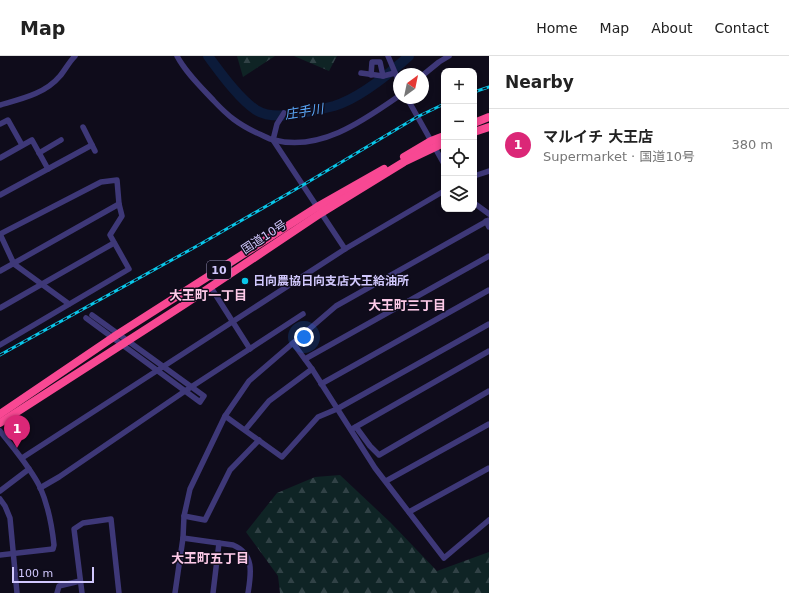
<!DOCTYPE html>
<html lang="en">
<head>
<meta charset="utf-8">
<style>
  body { margin:0; font-family:"DejaVu Sans","Noto Sans JP",sans-serif; background:#f2f2f2; color:#222 }
  .controls { position:absolute; right:12px; top:12px; display:grid; overflow:hidden; border-radius:8px; box-shadow:0 2px 6px #0003 }
  .controls button { width:36px; height:36px; display:grid; place-items:center; padding:0; border:0; border-bottom:1px solid #e0e0e0; background:#fff; color:#222; font:20px sans-serif }
  .compass { position:absolute; left:393px; top:12px; width:36px; height:36px; border-radius:50%; background:#fff; box-shadow:0 2px 6px #0003; rotate:33deg }
  .scale { position:absolute; left:12px; bottom:10px; width:82px; box-sizing:border-box; padding-left:4px; border:2px solid #d1c8fd; border-top:0; font-size:11px; line-height:14px; white-space:nowrap; color:#d1c8fd; -webkit-text-stroke:3px #0f0c1b; paint-order:stroke }
  .you { position:absolute; left:304px; top:281px; width:14px; height:14px; margin:-10px; border:3px solid #fff; border-radius:50%; background:#1a73e8; box-shadow:0 0 0 6px #1a73e833 }
  .badge { display:grid; place-items:center; width:26px; height:26px; border-radius:50%; background:#db2777; color:#fff; font-size:13px; font-weight:700 }
  .pin { position:absolute; translate:-50% -33px; filter:drop-shadow(0 1px 2px #0008) }
  .pin::after { content:''; position:absolute; top:21px; width:14px; height:12px; background:inherit; clip-path:polygon(0 0,100% 0,50% 100%) }
  .list { margin:0; padding:0; list-style:none }
  h2 { display:flex; justify-content:space-between; align-items:center; height:52px; margin:0; padding:0 16px; font-size:17px }
  h2 small { font-size:13px; font-weight:400; color:#767676 }
  .list li { display:grid; grid-template-columns:26px 1fr auto; gap:12px; align-items:center; box-sizing:border-box; height:72px; padding:0 16px; border-top:1px solid #e0e0e0 }
  .list b { display:block; font-size:15px; white-space:nowrap }
  .list p { margin:0; font-size:13px; white-space:nowrap; color:#767676 }
  .list em { font-size:13px; font-style:normal; color:#767676 }
  .icon { flex:none; width:22px; height:22px; fill:none; stroke:currentColor; stroke-width:2; stroke-linecap:round; stroke-linejoin:round }
  .map { position:relative; flex:none; width:489px; height:537px; overflow:hidden }
  header { display:flex; align-items:center; gap:24px; box-sizing:border-box; height:56px; padding:0 20px; background:#fff; border-bottom:1px solid #e0e0e0 }
  header strong { font-size:19px }
  nav { display:flex; gap:22px; margin-inline-start:auto; font-size:14px }
  main { display:flex }
  aside { flex:1; background:#fff }
  .map>svg:first-child { display:block }
</style>
</head>
<body>
<header>
<strong>Map</strong>
<nav><a>Home</a><a>Map</a><a>About</a><a>Contact</a></nav>
</header>
<main>
<div class="map">
<svg width="489" height="537" viewBox="0 0 489 537">
  <defs>
    <pattern id="forest-firs" width="22" height="20" patternUnits="userSpaceOnUse"><rect width="22" height="20" fill="#0f2425"/><path d="M5 1l3.5 6h-7zM16 11l3.5 6h-7z" fill="#314246"/></pattern>
  </defs>
  <rect width="100%" height="100%" fill="#0f0c1b"/>
  <!-- forest -->
  <g fill="url(#forest-firs)">
    <polygon points="237,0 275,0 243,21"/>
    <polygon points="294,0 337,0 329,15"/>
    <polygon points="340,419 391,467 437,515 489,496 489,537 280,537 278,520 246,476 277,437 315,421"/>
  </g>
  <g fill="none" stroke-linecap="round" stroke-linejoin="round">
    <!-- river -->
    <path stroke="#0c1b3a" stroke-width="10" d="M208 0C220 16 239 43 256 54 269 62 287 60 301 57 312 55 323 53 334 50 360 42 389 18 409 0"/>
    <!-- minor -->
    <g stroke="#3e3878" stroke-width="5.5">
      <path d="M177 0C186 17 201 31 214 45 228 60 238 68 257 77 263 79 268 83 274 84 320 96 363 65 399 40"/>
      <polyline points="388,0 399,26"/>
      <polyline points="361,17 383,20 395,17"/>
      <polyline points="371,19 372,6 380,6 383,20"/>
      <polyline points="423,19 439,6 449,0"/>
      <polyline points="407,42 444,108"/>
      <path d="M0 49C21 43 45 38 60 20 65 14 69 6 75 0"/>
      <polyline points="284,57 277,68 273,84 345,193"/>
      <polyline points="0,68 8,64 22,89"/>
      <polyline points="83,71 95,95"/>
      <polyline points="39,97 61,84"/>
      <polyline points="0,102 32,84 48,113"/>
      <polyline points="474,120 489,115"/>
      <polyline points="0,139 92,89"/>
      <polyline points="474,147 489,158"/>
      <polyline points="486,165 489,171"/>
      <polyline points="0,178 101,126 117,124 119,148"/>
      <polyline points="0,178 14,208 69,248"/>
      <polyline points="0,215 119,148 122,160 110,179 129,213 0,289"/>
      <polyline points="210,230 250,293"/>
      <polyline points="0,252 114,187"/>
      <polyline points="86,262 200,346 204,340 92,259"/>
      <polyline points="293,287 312,313 375,412 444,502 489,464"/>
      <polyline points="305,303 489,200"/>
      <polyline points="321,328 489,234"/>
      <polyline points="225,360 282,401 318,361 337,353 489,268"/>
      <polyline points="356,371 370,390 379,399 489,335"/>
      <polyline points="352,373 489,295"/>
      <polyline points="245,374 269,345 312,313"/>
      <path d="M0 375C14 393 30 411 40 431 48 449 52 470 54 489L53 493 0 499"/>
      <polyline points="22,402 345,193 444,135"/>
      <polyline points="386,425 489,368"/>
      <polyline points="40,432 59,421 185,335 303,258"/>
      <polyline points="0,435 29,413"/>
      <polyline points="0,443 5,450 10,462 17,537"/>
      <polyline points="409,456 489,412"/>
      <polyline points="184,460 205,464 230,414 259,384"/>
      <path d="M183 482 233 489C255 498 251 518 248 537"/>
      <polyline points="57,537 59,530 80,525"/>
      <polyline points="82,537 74,473 83,467 111,463 119,537"/>
      <polyline points="175,537 183,482 184,460 190,433 225,360 249,325 336,250 489,164"/>
      <polyline points="213,537 219,487"/>
    </g>
    <!-- highway -->
    <g stroke="#f84893" stroke-width="8">
      <polyline points="474,67 489,61"/>
      <polyline points="474,76 489,71"/>
      <polyline points="404,101 431,85 444,80"/>
      <polyline points="0,358 118,278 317,151 384,113"/>
      <polyline points="0,367 185,248 321,157 404,106 444,87"/>
    </g>
    <!-- rail casing -->
    <g stroke="#09c6e8" stroke-width="3">
      <g id="rail">
        <polyline points="474,36 489,31"/>
        <polyline points="0,299 197,190 303,129 417,61 444,48"/>
      </g>
    </g>
    <!-- rail -->
    <use href="#rail" stroke="#0f0c1b" stroke-width="1.5" stroke-dasharray="4.5" stroke-linecap="butt"/>
  </g>
  <!-- markers -->
  <circle fill="#09c6e8" stroke="#0f0c1b" stroke-width="1.5" cx="245" cy="225" r="4"/>
  <g text-anchor="middle" stroke-width="3" stroke-linejoin="round" paint-order="stroke">
    <!-- shield labels -->
    <rect fill="#0f0c1b" stroke="#9790b9" stroke-width="1" x="207" y="205" width="24" height="18" rx="3"/>
    <g font-size="11" font-weight="bold" fill="#d1c8fd">
      <text x="219" y="218">10</text>
    </g>
    <!-- street labels -->
    <g font-size="12" fill="#d1c8fd" stroke="#0f0c1b">
      <text transform="translate(264 181) rotate(-33)" y="4">国道10号</text>
    </g>
    <!-- poi labels -->
    <g font-size="12" font-weight="bold" fill="#d1c8fd" stroke="#0f0c1b" text-anchor="start">
      <text x="253" y="229">日向農協日向支店大王給油所</text>
    </g>
    <!-- water labels -->
    <g font-size="13" font-style="italic" fill="#5aa7f8" stroke="#0f0c1b">
      <text transform="translate(304 55) rotate(-9)" y="5">庄手川</text>
    </g>
    <!-- neighbourhood labels -->
    <g font-size="13" font-weight="bold" fill="#fdcae8" stroke="#0f0c1b">
      <text x="208" y="244">大王町一丁目</text>
      <text x="407" y="254">大王町三丁目</text>
      <text x="210" y="507">大王町五丁目</text>
    </g>
  </g>
</svg>
<div class="controls">
<button>+</button>
<button>−</button>
<button><svg class="icon" aria-label="locate" viewBox="0 0 24 24"><circle cx="12" cy="12" r="6"/><path d="M12 2v4M12 18v4M2 12h4M18 12h4"/></svg></button>
<button><svg class="icon" aria-label="layers" viewBox="0 0 24 24"><path d="M12 4l9 5-9 5-9-5zM3 14l9 5 9-5"/></svg></button>
</div>
<svg class="compass" viewBox="-18 -18 36 36"><path d="M0-13l5 13h-10z" fill="#e53935"/><path d="M0 13l5-13h-10z" fill="#767676"/></svg>
<div class="scale">100 m</div>
<div class="you"></div>
<div class="pin badge" style="left:17px;top:392px">1</div>
</div>
<aside>
<h2>Nearby<small></small></h2>
<ul class="list">
<li><span class="badge">1</span><div><b>マルイチ 大王店</b><p>Supermarket · 国道10号</p></div><em>380 m</em></li>
</ul>
</aside>
</main>
</body>
</html>
